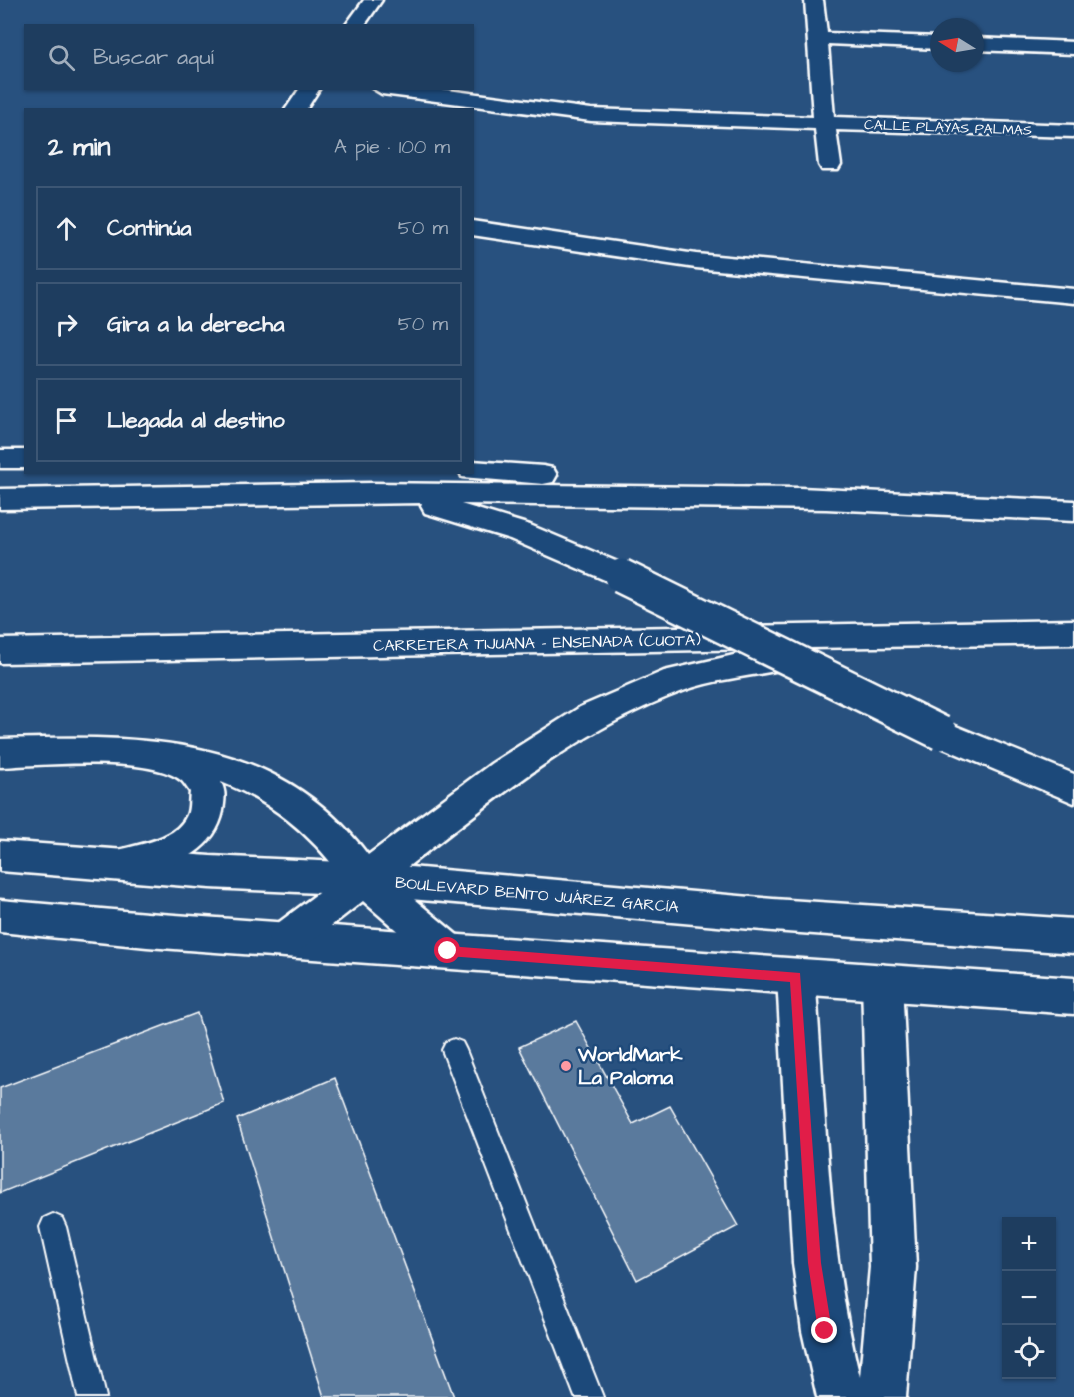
<!DOCTYPE html>
<html lang="es">
<head>
<meta charset="utf-8">
<style>
  body { margin:0; font-family:"Architects Daughter",sans-serif; background:#2b4868; color:#f1f3f6 }
  .controls { position:absolute; right:18px; bottom:18px; display:grid; overflow:hidden; border-radius:0px; box-shadow:0 2px 4px #0004 }
  .controls button { width:54px; height:54px; display:grid; place-items:center; padding:0; border:0; border-bottom:2px solid #3c5674; background:#1e3d5f; color:#f1f3f6; font:30px sans-serif }
  .compass { position:absolute; left:930px; top:18px; width:54px; height:54px; border-radius:50%; background:#1e3d5f; box-shadow:0 2px 4px #0004; rotate:281deg }
  .stop { position:absolute; width:18px; height:18px; margin:-14px; border:4px solid #e11d48; border-radius:50%; background:#fff }
  .stop.end { background:#e11d48; border-color:#fff; box-shadow:0 2px 6px #0008 }
  .list { margin:0; padding:0; list-style:none }
  h2 { display:flex; justify-content:space-between; align-items:center; height:78px; margin:0; padding:0 24px; font-size:26px }
  h2 small { font-size:20px; font-weight:400; color:#a1aebd }
  .list li { display:grid; grid-template-columns:39px 1fr auto; gap:18px; align-items:center; box-sizing:border-box; height:84px; margin:0 12px 12px; padding:0 12px; border:2px solid #3c5674; border-radius:0px }
  .list b { display:block; font-size:22px; white-space:nowrap }
  .list em { font-size:20px; font-style:normal; color:#a1aebd }
  .icon { flex:none; width:33px; height:33px; fill:none; stroke:currentColor; stroke-width:2; stroke-linecap:round; stroke-linejoin:round }
  .map { position:relative; flex:none; width:1074px; height:1397px; overflow:hidden }
  .search { position:absolute; background:#1e3d5f; box-shadow:0 2px 4px #0004; left:24px; top:24px; width:450px; height:66px; display:flex; align-items:center; gap:15px; box-sizing:border-box; padding:0 21px; border-radius:0px; color:#a1aebd; font-size:22px }
  .panel { position:absolute; background:#1e3d5f; box-shadow:0 2px 4px #0004; left:24px; top:108px; width:450px; height:366px; border-radius:0px }
  .map>svg:first-child { display:block }
</style>
</head>
<body>
<div class="map">
<svg width="1074" height="1397" viewBox="0 0 1074 1397">
  <rect width="100%" height="100%" fill="#28517f"/>
  <filter id="ink" filterUnits="userSpaceOnUse"><feTurbulence type="fractalNoise" baseFrequency=".0167" numOctaves="2"/><feDisplacementMap in="SourceGraphic" scale="12" xChannelSelector="R" yChannelSelector="G"/><feConvolveMatrix kernelMatrix="1 2 1 2 8 2 1 2 1" color-interpolation-filters="sRGB"/></filter>
  <g filter="url(#ink)">
    <!-- building -->
    <g fill="#5a7a9d" stroke="#fff" stroke-width="1.5">
      <polygon points="197,1013 224,1103 0,1193 0,1088"/>
      <polygon points="576,1021 633,1124 670,1106 738,1226 637,1280 519,1047"/>
      <polygon points="335,1078 454,1397 324,1397 237,1119"/>
    </g>
    <g fill="none" stroke-linecap="round" stroke-linejoin="round">
      <!-- lane casing -->
      <g stroke="#fff" stroke-width="4">
        <g id="lane">
          <polygon points="454,1039 462,1042 466,1050 603,1397 575,1397 442,1050 446,1042"/>
          <polygon points="53,1214 62,1218 66,1227 106,1397 78,1397 40,1227 44,1218"/>
        </g>
      </g>
      <!-- street casing -->
      <g stroke="#fff" stroke-width="5">
        <g id="street">
          <polygon points="364,0 382,0 364,26 345,26"/>
          <polygon points="805,0 823,0 827,33 939,37 939,49 828,44 834,117 1074,125 1074,137 836,130 841,165 838,170 822,170 819,165 815,129 591,121 382,94 372,88 433,88 591,109 813,117"/>
          <polygon points="975,38 1074,42 1074,54 975,50"/>
          <polygon points="300,88 320,88 306,110 285,110"/>
          <polygon points="472,221 696,254 1074,289 1074,303 696,268 472,235"/>
          <path d="M796 959 810 965 815 977C826 1110 827 1247 860 1377L870 1267 862 982 868 970 882 964 896 970 902 982 916 1267 906 1397H817L802 1331 793 1263 777 977 782 965Z"/>
        </g>
      </g>
      <!-- primary casing -->
      <g stroke="#fff" stroke-width="5">
        <g id="primary">
          <polygon points="0,841 210,856 365,863 773,899 1074,919 1074,953 773,931 365,895 210,888 0,871"/>
          <polygon points="0,900 147,913 1074,978 1074,1014 147,947 0,932"/>
        </g>
      </g>
      <!-- highway casing -->
      <g stroke="#fff" stroke-width="5">
        <g id="highway">
          <rect x="0" y="450" width="26" height="18"/>
          <polygon points="472,461 543,466 553,468 557,475 553,482 543,484 462,477 460,472 472,472"/>
          <polygon points="371,483 800,488 1074,501 1074,521 826,509 461,504 530,525 632,568 636,576 632,584 621,587 510,539 425,513 421,506 422,503 0,509 0,489"/>
          <path d="M1074 620V644L808 648 812 655 807 663C767 676 723 676 683 691 573 731 483 809 391 880L462 939 467 951 462 963 448 968 434 963 363 901 300 950 287 955 274 950 268 938 274 926 341 876C311 834 269 800 221 782 225 790 225 795 224 804 220 844 187 861 152 872 136 876 123 881 107 875L102 864 107 853C131 845 175 843 187 815 190 809 189 799 190 792 187 788 185 784 182 781 152 755 39 765 0 767V739C139 735 276 732 368 855L492 763 580 707 664 671 760 649 0 663V639Z"/>
          <polygon points="941,720 1074,774 1074,803 929,742 924,733 929,724"/>
        </g>
      </g>
      <!-- lane -->
      <use href="#lane" fill="#1f4a7a" fill-rule="evenodd"/>
      <!-- street -->
      <use href="#street" fill="#1f4a7a" fill-rule="evenodd"/>
      <!-- primary -->
      <use href="#primary" fill="#1f4a7a" fill-rule="evenodd"/>
      <!-- highway -->
      <use href="#highway" fill="#1f4a7a" fill-rule="evenodd"/>
      <!-- highway-bridge casing -->
      <g stroke="#fff" stroke-width="38" stroke-linecap="butt">
        <polyline id="highway-bridge" points="621,576 941,733"/>
      </g>
      <!-- highway-bridge -->
      <use href="#highway-bridge" stroke="#1f4a7a" stroke-width="33"/>
    </g>
  </g>
  <!-- route -->
  <polygon fill="#e11d48" points="448,946 800,973 821,1263 832,1331 830,1336 825,1338 818,1331 808,1263 790,982 448,956 442,951"/>
  <!-- markers -->
  <circle fill="#ff9aa2" stroke="#1f4a7a" stroke-width="2" cx="566" cy="1066" r="6"/>
  <g text-anchor="middle" stroke-width="5" stroke-linejoin="round" paint-order="stroke">
    <!-- far-street labels -->
    <g font-size="14" fill="#fff" stroke="#1f4a7a">
      <text transform="translate(948 127) rotate(2)" y="5">CALLE PLAYAS PALMAS</text>
    </g>
    <!-- street labels -->
    <g font-size="16" fill="#fff" stroke="#1f4a7a">
      <text transform="translate(537 642) rotate(-1)" y="6">CARRETERA TIJUANA - ENSENADA (CUOTA)</text>
      <text transform="translate(537 894) rotate(5)" y="6">BOULEVARD BENITO JUÁREZ GARCÍA</text>
    </g>
    <!-- near-poi labels -->
    <g font-size="20" font-weight="bold" fill="#fff" stroke="#1f4a7a" text-anchor="start">
      <text x="578" y="1061">WorldMark<tspan x="578" dy="23">La Paloma</tspan></text>
    </g>
  </g>
</svg>
<div class="controls">
<button>+</button>
<button>−</button>
<button><svg class="icon" aria-label="locate" viewBox="0 0 24 24"><circle cx="12" cy="12" r="6"/><path d="M12 2v4M12 18v4M2 12h4M18 12h4"/></svg></button>
</div>
<svg class="compass" viewBox="-18 -18 36 36"><path d="M0-13l5 13h-10z" fill="#e53935"/><path d="M0 13l5-13h-10z" fill="#a1aebd"/></svg>
<div class="stop" style="left:448px;top:951px"></div>
<div class="stop end" style="left:825px;top:1331px"></div>
<div class="search"><svg class="icon" aria-label="search" viewBox="0 0 24 24"><circle cx="10" cy="10" r="6"/><path d="M15 15l6 6"/></svg>Buscar aquí</div>
<section class="panel">
<h2>2 min<small>A pie · 100 m</small></h2>
<ul class="list">
<li><svg class="icon" aria-label="ahead" viewBox="0 0 24 24"><path d="M12 20V5M6 11l6-6 6 6"/></svg><div><b>Continúa</b></div><em>50 m</em></li>
<li><svg class="icon" aria-label="right" viewBox="0 0 24 24"><path d="M7 20v-9h11M14 6l5 5-5 5"/></svg><div><b>Gira a la derecha</b></div><em>50 m</em></li>
<li><svg class="icon" aria-label="arrive" viewBox="0 0 24 24"><path d="M6 21V4h12l-3 4 3 4H6"/></svg><div><b>Llegada al destino</b></div></li>
</ul>
</section>
</div>
</body>
</html>
